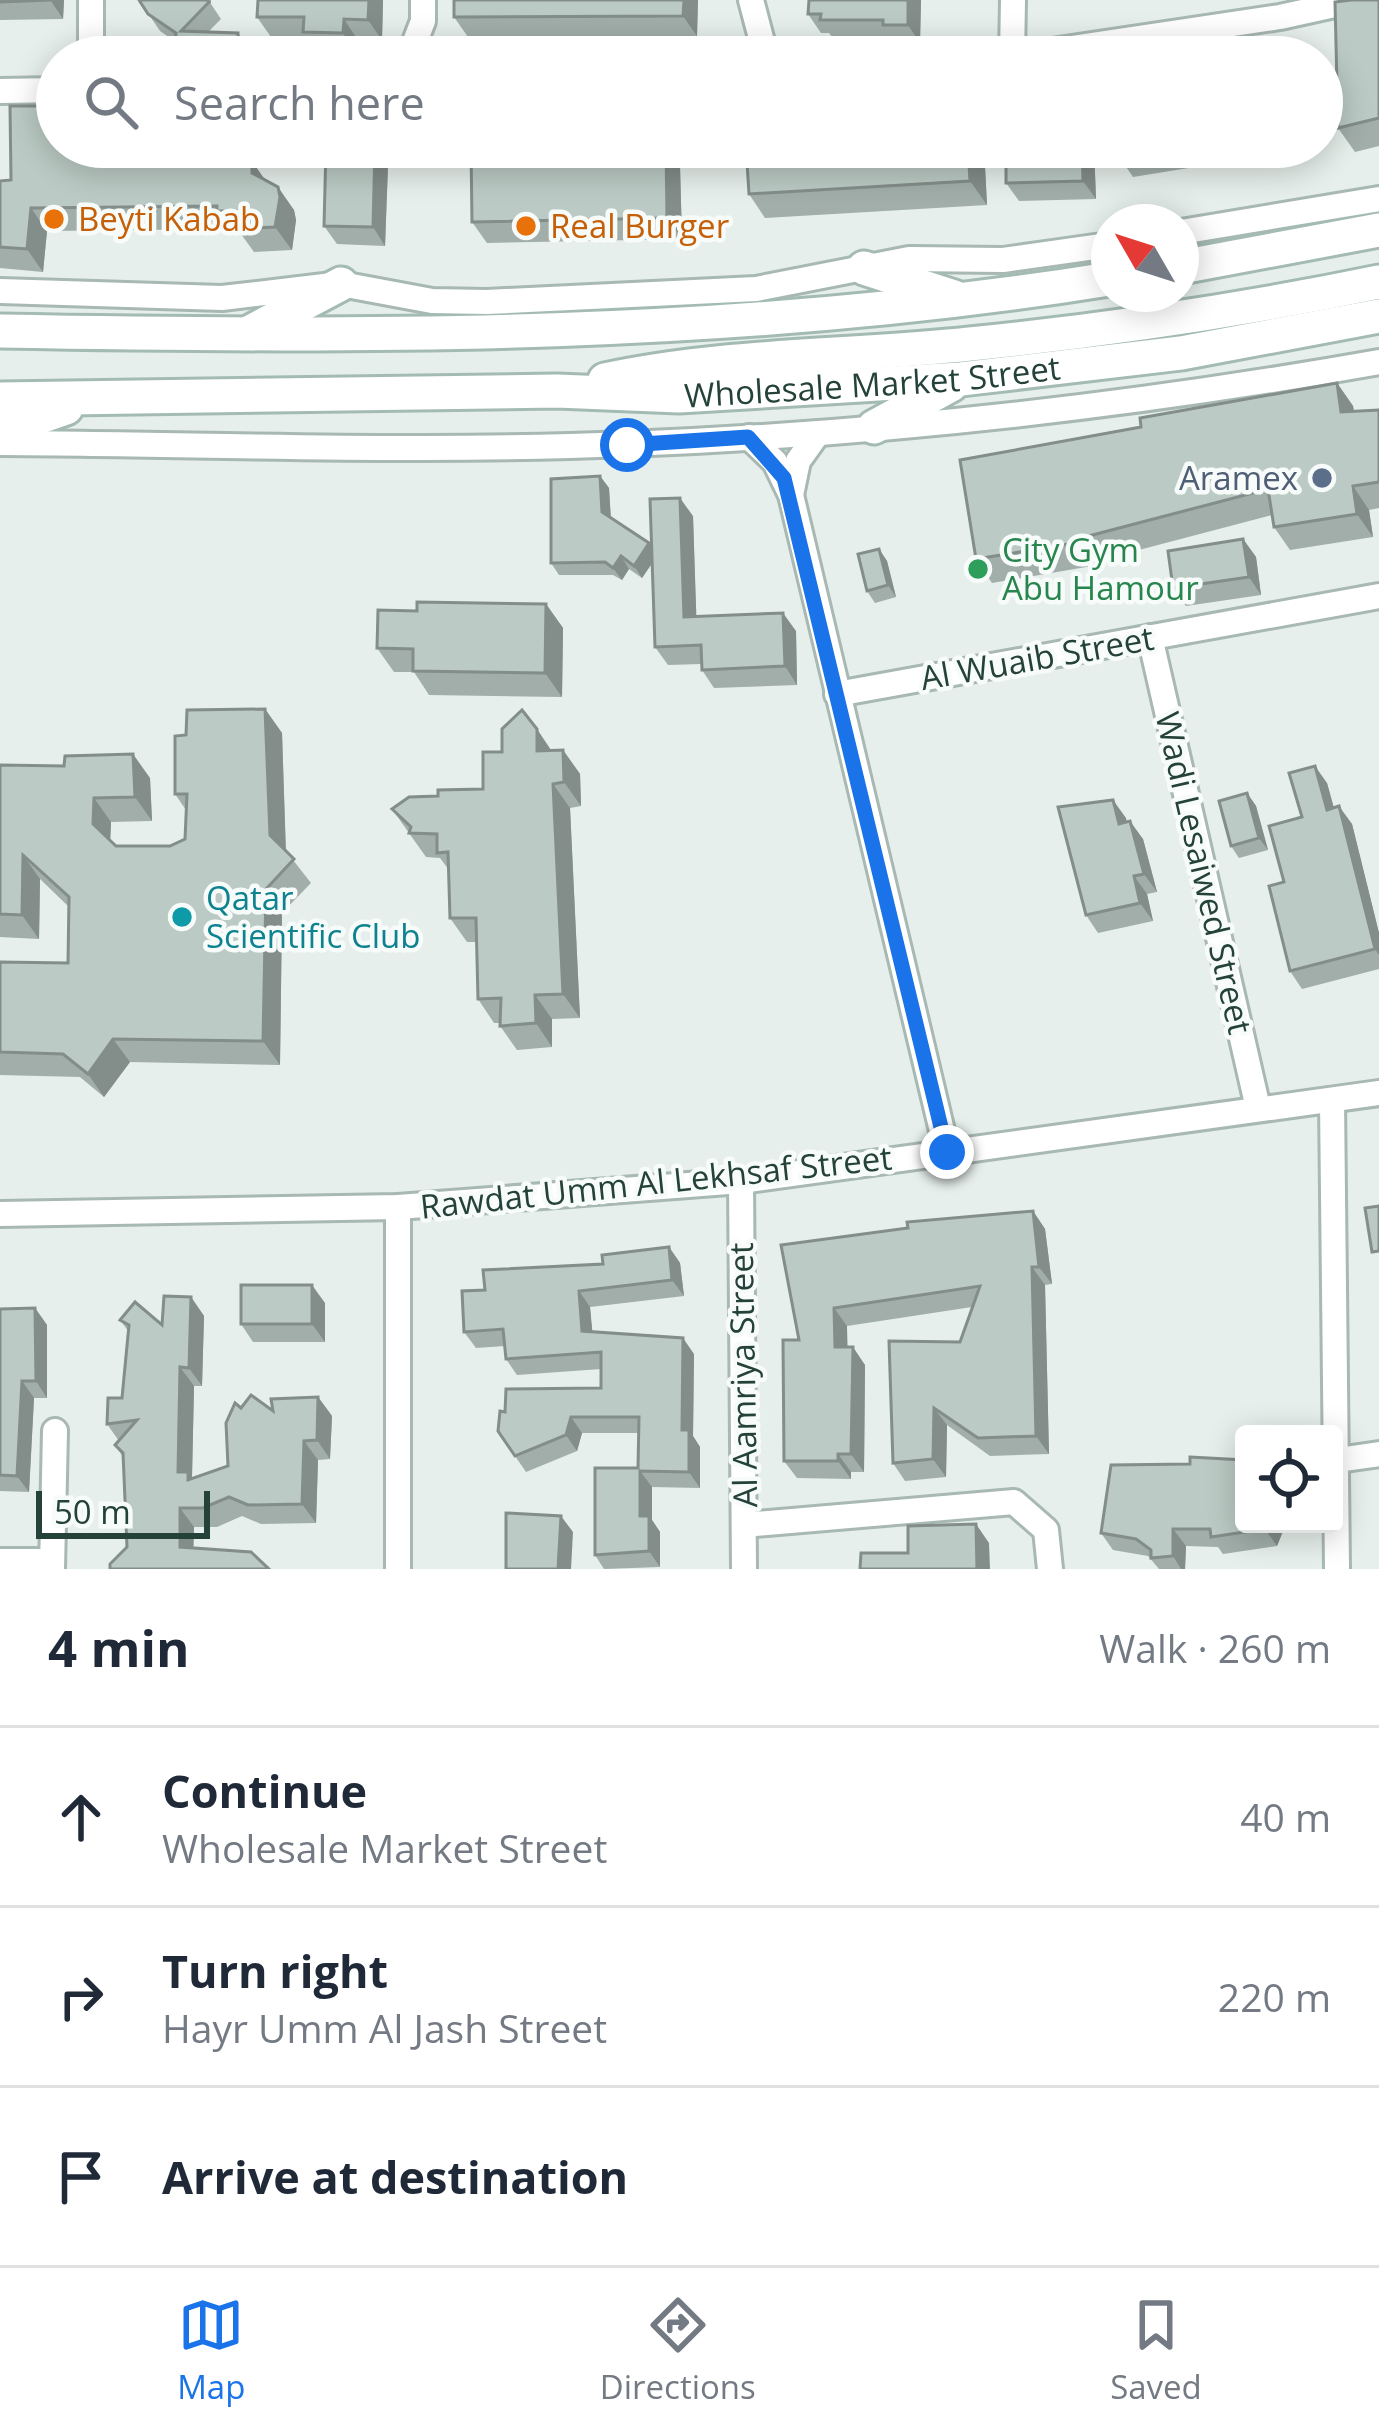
<!DOCTYPE html>
<html lang="en">
<head>
<meta charset="utf-8">
<style>
  body { margin:0; font-family:"Open Sans",sans-serif; background:#f2f2f3; color:#1f2937 }
  .controls { position:absolute; right:36px; bottom:36px; display:grid; overflow:hidden; border-radius:12px; box-shadow:0 6px 30px #0003 }
  .controls button { width:108px; height:108px; display:grid; place-items:center; padding:0; border:0; border-bottom:3px solid #e0e1e3; background:#fff; color:#1f2937; font:60px sans-serif }
  .compass { position:absolute; left:1091px; top:204px; width:108px; height:108px; border-radius:50%; background:#fff; box-shadow:0 6px 30px #0003; rotate:309deg }
  .scale { position:absolute; left:36px; bottom:30px; width:174px; box-sizing:border-box; padding-left:12px; border:6px solid #24423a; border-top:0; font-size:33px; line-height:42px; white-space:nowrap; color:#24423a; -webkit-text-stroke:9px #f7fbf9; paint-order:stroke }
  .stop { position:absolute; width:36px; height:36px; margin:-27px; border:9px solid #1a73e8; border-radius:50%; background:#fff }
  .stop.end { background:#1a73e8; border-color:#fff; box-shadow:0 3px 12px #0008 }
  .list { margin:0; padding:0; list-style:none }
  h2 { display:flex; justify-content:space-between; align-items:center; height:156px; margin:0; padding:0 48px; font-size:51px }
  h2 small { font-size:39px; font-weight:400; color:#747a83 }
  .list li { display:grid; grid-template-columns:78px 1fr auto; gap:36px; align-items:center; box-sizing:border-box; height:180px; padding:0 48px; border-top:3px solid #e0e1e3 }
  .list b { display:block; font-size:45px; white-space:nowrap }
  .list p { margin:0; font-size:39px; white-space:nowrap; color:#747a83 }
  .list em { font-size:39px; font-style:normal; color:#747a83 }
  .icon { flex:none; width:66px; height:66px; fill:none; stroke:currentColor; stroke-width:2; stroke-linecap:round; stroke-linejoin:round }
  .map { position:relative; flex:none; width:1379px; height:1569px; overflow:hidden }
  .search { position:absolute; background:#fff; box-shadow:0 6px 30px #0003; left:36px; right:36px; top:36px; height:132px; display:flex; align-items:center; gap:30px; box-sizing:border-box; padding:0 42px; border-radius:66px; color:#747a83; font-size:45px }
  .sheet { height:696px; background:#fff }
  nav { display:flex; justify-content:space-around; align-items:center; box-sizing:border-box; height:168px; border-top:3px solid #e0e1e3; background:#fff; font-size:33px; color:#747a83 }
  nav a { display:grid; justify-items:center; gap:6px }
  nav .on { color:#1a73e8 }
  .map>svg:first-child { display:block }
</style>
</head>
<body>
<div class="map">
<svg width="1379" height="1569" viewBox="0 0 1379 1569">
  <rect width="100%" height="100%" fill="#e6efeb"/>
  <g fill="none" stroke-linecap="round" stroke-linejoin="round">
    <!-- street casing -->
    <g stroke="#a8b8b2" stroke-width="30">
      <g id="street">
        <polyline points="91,0 91,57"/>
        <polyline points="751,0 766,57"/>
        <polyline points="409,57 423,21 423,0"/>
        <polyline points="1012,57 1280,17 1357,0"/>
        <polyline points="1012,57 1013,0"/>
        <polyline points="0,91 57,90"/>
        <polyline points="1181,232 1379,199"/>
        <polyline points="0,291 222,298 341,284 432,301 487,302 756,289 909,259 1003,260 1109,245"/>
        <polyline points="749,437 775,462 791,495 947,1152"/>
        <path d="M0 443C209 444 419 453 628 444 881 434 1131 406 1379 362"/>
        <polyline points="791,495 798,461 818,433"/>
        <polyline points="1150,637 1258,1108"/>
        <polyline points="837,694 1379,596"/>
        <polyline points="1332,1100 1337,1569"/>
        <polyline points="741,1181 744,1569"/>
        <polyline points="0,1214 398,1207 741,1181 1379,1093"/>
        <polyline points="1338,1460 1379,1454"/>
        <polyline points="744,1525 1014,1502 1046,1530 1050,1569"/>
        <polyline points="0,1561 52,1561"/>
        <polyline points="52,1569 55,1431"/>
        <polyline points="398,1569 398,1207"/>
      </g>
    </g>
    <!-- secondary casing -->
    <g stroke="#a4bbb3" stroke-width="39">
      <g id="secondary">
        <polyline points="1181,267 1379,230"/>
        <polyline points="864,268 954,297"/>
        <path d="M0 331C371 338 742 338 1109 279"/>
        <polyline points="252,331 341,284"/>
        <path d="M605 380C725 354 848 357 970 344 1107 330 1244 310 1379 282"/>
        <path id="s1" d="M0 399 557 391 679 396 961 379 1181 353 1379 316"/>
        <polyline points="874,427 951,385"/>
        <polyline points="0,431 66,408"/>
      </g>
    </g>
    <!-- street -->
    <use href="#street" stroke="#fff" stroke-width="24"/>
    <!-- secondary -->
    <use href="#secondary" stroke="#fff" stroke-width="33"/>
  </g>
  <!-- wall -->
  <g fill="#a1aea9">
    <polygon points="0,0 64,0 63,19 0,20"/>
    <polygon points="139,0 211,0 211,4 221,19 208,32 250,50 250,57 177,57 175,54 176,42 160,31"/>
    <polygon points="383,0 382,40 357,39 356,53 317,51 307,37 271,37 257,17"/>
    <polygon points="698,0 697,36 468,37 454,17"/>
    <polygon points="921,0 920,43 896,43 892,38 833,38 829,33 821,33 808,14"/>
    <polygon points="1379,0 1379,146 1355,152 1338,128"/>
    <polygon points="233,147 233,160 266,180 294,210 296,220 292,250 254,252 241,234 234,234 230,229 47,231 43,272 0,268 0,181"/>
    <polygon points="464,147 727,147 728,164 680,166 682,239 487,243 472,222 471,154 468,154"/>
    <polygon points="984,147 987,205 765,218 749,194"/>
    <polygon points="1006,147 1094,147 1096,199 1019,201 1006,183"/>
    <polygon points="1199,147 1201,166 1133,177 1120,158"/>
    <polygon points="1220,147 1290,147 1289,165 1230,162"/>
    <polygon points="388,165 385,246 337,244 324,226"/>
    <polygon points="1337,383 1353,406 1354,411 1379,410 1379,508 1369,510 1373,537 1290,550 1274,527 1272,515 1097,561 1098,565 992,583 976,559 1141,427"/>
    <polygon points="600,476 609,488 611,518 649,543 652,548 693,516 696,616 796,631 797,685 714,688 702,670 701,664 668,665 655,647 652,563 642,578 629,569 622,580 613,575 559,575 551,563"/>
    <polygon points="1243,539 1256,557 1261,595 1186,606 1173,588"/>
    <polygon points="879,549 887,561 896,597 875,603 867,591"/>
    <polygon points="546,604 563,628 562,697 429,695 414,672 394,672 377,648 417,611"/>
    <polygon points="265,709 282,733 286,851 311,883 282,913 280,1065 130,1062 104,1097 80,1077 0,1075 0,962 68,963 68,906 40,879 39,939 0,937 0,765 64,766 150,778 152,821 111,822 110,840 116,846 170,846 185,839 186,810 175,794 186,735"/>
    <polygon points="563,750 580,774 581,806 570,808 580,1018 552,1019 552,1047 517,1050 500,1026 500,1023 494,1023 478,999 477,942 467,942 450,918 449,870 440,858 426,857 392,809 438,796 483,789 502,752"/>
    <polygon points="1327,783 1334,808 1352,824 1379,933 1379,969 1302,989 1290,971 1302,817"/>
    <polygon points="1247,793 1256,806 1268,850 1239,858 1231,846"/>
    <polygon points="1113,800 1127,822 1143,839 1157,892 1147,894 1153,921 1098,933 1086,915"/>
    <polygon points="1033,1211 1045,1229 1052,1284 1045,1285 1049,1454 990,1456 947,1425 946,1477 905,1481 893,1463 960,1342 972,1307 847,1326 847,1347 865,1365 864,1472 851,1472 851,1479 797,1478 784,1461 799,1340 781,1245"/>
    <polygon points="669,1247 680,1263 684,1296 590,1307 592,1332 694,1354 693,1436 700,1447 700,1488 652,1487 652,1520 660,1532 660,1567 604,1569 595,1555 638,1468 638,1433 582,1433 577,1451 526,1472 498,1431 505,1412 601,1388 601,1369 517,1375 506,1359 505,1346 476,1348 464,1332 485,1290 603,1264"/>
    <polygon points="191,1297 204,1316 202,1386 194,1386 192,1477 193,1478 228,1466 241,1408 273,1411 318,1397 332,1416 330,1459 318,1460 316,1523 261,1524 242,1516 217,1527 194,1527 193,1548 127,1547 123,1457 115,1445 119,1441 107,1424 122,1398 129,1332 120,1320 162,1325"/>
    <polygon points="325,1303 325,1342 253,1342 241,1324"/>
    <polygon points="35,1308 47,1325 47,1398 34,1398 29,1492 0,1491 0,1309"/>
    <polygon points="1244,1524 1280,1524 1283,1531 1277,1546 1223,1554 1218,1547 1186,1546 1185,1569 1159,1569 1148,1556 1113,1550 1101,1533"/>
  </g>
  <!-- shaded-wall -->
  <g fill="#838d89">
    <polygon points="51,0 64,0 63,19 51,1"/>
    <polygon points="369,0 383,0 382,40 368,20"/>
    <polygon points="684,0 698,0 697,36 683,16"/>
    <polygon points="908,0 921,0 920,43 908,25"/>
    <polygon points="344,19 357,39 356,53 343,33"/>
    <polygon points="238,33 250,50 250,57 237,56"/>
    <polygon points="217,147 233,147 233,182 217,159"/>
    <polygon points="375,147 388,165 385,246 373,227"/>
    <polygon points="666,147 680,166 682,239 667,218"/>
    <polygon points="716,147 727,147 728,164"/>
    <polygon points="968,147 984,147 987,205 970,181"/>
    <polygon points="1082,147 1094,147 1096,199 1083,181"/>
    <polygon points="1189,147 1199,147 1201,166"/>
    <polygon points="1276,147 1290,147 1289,165"/>
    <polygon points="252,161 268,184 252,173"/>
    <polygon points="278,187 294,210 296,220 292,250 275,227"/>
    <polygon points="31,208 47,231 43,272 27,249"/>
    <polygon points="1337,383 1353,406 1358,435 1341,412"/>
    <polygon points="600,476 609,488 611,524 602,512"/>
    <polygon points="1353,486 1369,510 1373,537 1357,514"/>
    <polygon points="680,498 693,516 697,635 684,617"/>
    <polygon points="1081,538 1097,561 1098,565 1081,542"/>
    <polygon points="1243,539 1256,557 1261,595 1249,577"/>
    <polygon points="649,543 657,556 642,578 634,566"/>
    <polygon points="879,549 887,561 896,597 888,585"/>
    <polygon points="621,556 629,569 622,580 613,568"/>
    <polygon points="546,604 563,628 562,697 545,673"/>
    <polygon points="783,613 796,631 797,685 785,666"/>
    <polygon points="265,709 282,733 286,859 270,835"/>
    <polygon points="537,729 553,753 537,751"/>
    <polygon points="563,750 580,774 581,806 564,782"/>
    <polygon points="133,754 150,778 152,821 135,797"/>
    <polygon points="1315,766 1327,783 1339,827 1327,810"/>
    <polygon points="553,784 570,808 580,1018 563,994"/>
    <polygon points="1247,793 1256,806 1268,850 1259,838"/>
    <polygon points="94,798 111,822 110,847 93,824"/>
    <polygon points="1113,800 1126,818 1131,842 1119,824"/>
    <polygon points="1339,806 1352,824 1379,933 1379,955 1375,949"/>
    <polygon points="1130,821 1143,839 1157,892 1144,874"/>
    <polygon points="23,855 40,879 39,939 22,915"/>
    <polygon points="1134,876 1147,894 1153,921 1140,903"/>
    <polygon points="266,889 282,913 280,1065 263,1041"/>
    <polygon points="535,995 552,1019 552,1047 536,1023"/>
    <polygon points="113,1039 130,1062 104,1097 88,1074"/>
    <polygon points="1033,1211 1045,1229 1052,1284 1039,1267"/>
    <polygon points="669,1247 680,1263 684,1296 672,1280"/>
    <polygon points="1032,1267 1045,1285 1049,1454 1036,1436"/>
    <polygon points="312,1285 325,1303 325,1342 312,1324"/>
    <polygon points="579,1291 590,1307 594,1348 582,1331"/>
    <polygon points="191,1297 204,1316 202,1386 189,1368"/>
    <polygon points="35,1308 47,1325 47,1398 36,1381"/>
    <polygon points="834,1308 847,1326 848,1365 835,1347"/>
    <polygon points="683,1338 694,1354 693,1436 700,1447 700,1488 689,1472 682,1430"/>
    <polygon points="853,1347 865,1365 864,1472 851,1454"/>
    <polygon points="180,1367 194,1386 192,1477 201,1490 178,1472"/>
    <polygon points="22,1381 34,1398 29,1492 17,1476"/>
    <polygon points="318,1397 332,1416 330,1459 317,1440"/>
    <polygon points="934,1408 947,1425 946,1477 933,1459"/>
    <polygon points="571,1417 582,1433 577,1451 566,1435"/>
    <polygon points="304,1441 318,1460 316,1523 302,1504"/>
    <polygon points="838,1454 851,1472 851,1479 838,1461"/>
    <polygon points="640,1471 652,1487 652,1520 660,1532 660,1567 649,1551 640,1516"/>
    <polygon points="180,1508 194,1527 193,1566 180,1547"/>
    <polygon points="561,1516 573,1532 571,1569 558,1569"/>
    <polygon points="976,1524 989,1543 990,1569 977,1569"/>
    <polygon points="1267,1524 1280,1524 1283,1531 1277,1546 1265,1529"/>
    <polygon points="1173,1529 1186,1546 1185,1569 1181,1569 1173,1556"/>
  </g>
  <!-- building -->
  <g fill="#bbcac4" stroke="#838d89" stroke-width="3">
    <polygon points="0,0 51,0 0,2"/>
    <polygon points="139,0 207,0 209,2 181,31 238,33 237,56 175,54 176,33 148,14"/>
    <polygon points="258,0 369,0 368,20 344,19 343,33 303,32 304,17 257,17"/>
    <polygon points="454,0 684,0 683,16 454,17"/>
    <polygon points="809,0 908,0 908,25 883,25 883,20 820,20 821,14 808,14"/>
    <polygon points="1351,0 1379,0 1379,118 1338,128 1335,2"/>
    <rect x="536" y="56" width="175" height="1"/>
    <polygon points="10,106 57,106 57,147 217,147 217,159 252,161 252,173 278,187 280,197 275,227 237,229 236,211 217,211 217,206 31,208 27,249 0,247 0,181 11,180"/>
    <polygon points="326,147 375,147 373,227 324,226"/>
    <polygon points="471,147 666,147 667,218 472,222"/>
    <polygon points="746,147 968,147 970,181 749,194"/>
    <polygon points="1006,147 1082,147 1083,181 1006,183"/>
    <polygon points="1119,147 1189,147 1189,148 1120,158"/>
    <polygon points="1337,383 1341,412 1379,410 1379,482 1353,486 1357,514 1274,527 1268,489 1081,538 1081,542 976,559 960,460 1141,427 1140,418"/>
    <polygon points="600,476 602,512 649,543 634,566 621,556 613,568 605,562 551,563 551,479"/>
    <polygon points="680,498 684,617 783,613 785,666 702,670 701,645 655,647 650,499"/>
    <polygon points="1243,539 1249,577 1173,588 1168,551"/>
    <polygon points="879,549 888,585 867,591 858,554"/>
    <polygon points="417,602 546,604 545,673 413,671 413,649 377,648 378,610 417,611"/>
    <polygon points="265,709 270,835 294,859 266,889 263,1041 113,1039 88,1074 63,1054 0,1052 0,962 68,963 69,897 23,855 22,915 0,914 0,765 64,766 65,756 133,754 135,797 94,798 93,824 116,846 170,846 185,839 187,794 175,794 175,736 186,735 187,710"/>
    <polygon points="522,710 537,729 537,751 563,750 564,782 553,784 563,994 535,995 536,1023 500,1026 501,998 478,999 476,918 450,918 448,852 437,853 437,834 409,833 411,827 392,809 409,797 438,796 438,790 483,789 483,752 502,752 502,729"/>
    <polygon points="1315,766 1327,810 1339,806 1375,949 1290,971 1269,886 1284,882 1269,826 1302,817 1289,773"/>
    <polygon points="1247,793 1259,838 1231,846 1219,801"/>
    <polygon points="1113,800 1119,824 1130,821 1144,874 1134,876 1140,903 1086,915 1058,807"/>
    <polygon points="1379,1206 1379,1251 1372,1252 1365,1208"/>
    <polygon points="1033,1211 1039,1267 1032,1267 1036,1436 978,1438 934,1408 933,1459 893,1463 889,1341 960,1342 980,1286 834,1308 835,1347 853,1347 851,1454 838,1454 838,1461 784,1461 783,1340 799,1340 781,1245 908,1228 907,1222"/>
    <polygon points="669,1247 672,1280 579,1291 582,1331 683,1338 682,1430 689,1430 689,1472 640,1471 640,1516 649,1516 649,1551 595,1555 595,1468 638,1468 639,1417 571,1417 566,1435 515,1456 498,1431 500,1411 505,1412 506,1389 601,1388 601,1352 506,1359 503,1329 464,1332 462,1291 485,1290 483,1270 603,1264 602,1255"/>
    <rect x="241" y="1285" width="71" height="39"/>
    <polygon points="164,1296 191,1297 189,1368 180,1367 178,1472 188,1472 188,1480 228,1466 226,1423 235,1403 241,1408 251,1395 273,1411 271,1399 318,1397 317,1440 304,1441 302,1504 248,1505 229,1497 203,1508 180,1508 180,1547 251,1552 269,1569 110,1569 110,1564 127,1547 123,1453 115,1445 137,1420 107,1424 108,1398 122,1398 129,1325 120,1320 135,1302 162,1325"/>
    <polygon points="35,1308 36,1381 22,1381 17,1476 0,1475 0,1309"/>
    <polygon points="1190,1457 1244,1460 1244,1524 1267,1524 1265,1529 1211,1537 1210,1529 1173,1529 1173,1556 1151,1558 1151,1550 1136,1539 1101,1533 1111,1465 1190,1464"/>
    <polygon points="506,1513 561,1516 558,1569 506,1569"/>
    <polygon points="976,1524 977,1569 860,1569 861,1553 908,1553 908,1526"/>
  </g>
  <g fill="none" stroke-linecap="round" stroke-linejoin="round">
    <!-- route -->
    <polyline stroke="#1a73e8" stroke-width="15" points="627,445 748,437 784,478 947,1152"/>
  </g>
  <!-- markers -->
  <g fill="#e8710a" stroke="#f7fbf9" stroke-width="4.5">
    <circle cx="54" cy="219" r="12"/>
    <circle cx="526" cy="226" r="12"/>
  </g>
  <circle fill="#5c6f8a" stroke="#f7fbf9" stroke-width="4.5" cx="1322" cy="478" r="12"/>
  <circle fill="#2e9e5b" stroke="#f7fbf9" stroke-width="4.5" cx="978" cy="569" r="12"/>
  <circle fill="#0f9aa8" stroke="#f7fbf9" stroke-width="4.5" cx="182" cy="917" r="12"/>
  <g text-anchor="middle" stroke-width="9" stroke-linejoin="round" paint-order="stroke">
    <!-- food labels -->
    <g font-size="33" fill="#c56008" stroke="#f7fbf9" text-anchor="start">
      <text x="78" y="231">Beyti Kabab</text>
      <text x="550" y="238">Real Burger</text>
    </g>
    <!-- street labels -->
    <g font-size="33" fill="#24423a" stroke="#f7fbf9">
      <text dy="12" stroke="none"><textPath href="#s1" startOffset="873">Wholesale Market Street</textPath></text>
      <text transform="translate(1037 658) rotate(-10)" y="12">Al Wuaib Street</text>
      <text transform="translate(1204 873) rotate(77)" y="12">Wadi Lesaiwed Street</text>
      <text transform="translate(656 1182) rotate(-6)" y="12">Rawdat Umm Al Lekhsaf Street</text>
      <text transform="translate(743 1375) rotate(-91)" y="12">Al Aamriya Street</text>
    </g>
    <!-- service labels -->
    <g font-size="33" fill="#4e5e75" stroke="#f7fbf9" text-anchor="end">
      <text x="1298" y="490">Aramex</text>
    </g>
    <!-- leisure labels -->
    <g font-size="33" fill="#27864d" stroke="#f7fbf9" text-anchor="start">
      <text x="1002" y="562">City Gym<tspan x="1002" dy="38">Abu Hamour</tspan></text>
    </g>
    <!-- culture labels -->
    <g font-size="33" fill="#0d838f" stroke="#f7fbf9" text-anchor="start">
      <text x="206" y="910">Qatar<tspan x="206" dy="38">Scientific Club</tspan></text>
    </g>
  </g>
</svg>
<div class="controls">
<button><svg class="icon" aria-label="locate" viewBox="0 0 24 24"><circle cx="12" cy="12" r="6"/><path d="M12 2v4M12 18v4M2 12h4M18 12h4"/></svg></button>
</div>
<svg class="compass" viewBox="-18 -18 36 36"><path d="M0-13l5 13h-10z" fill="#e53935"/><path d="M0 13l5-13h-10z" fill="#747a83"/></svg>
<div class="scale">50 m</div>
<div class="stop" style="left:627px;top:445px"></div>
<div class="stop end" style="left:947px;top:1152px"></div>
<div class="search"><svg class="icon" aria-label="search" viewBox="0 0 24 24"><circle cx="10" cy="10" r="6"/><path d="M15 15l6 6"/></svg>Search here</div>
</div>
<section class="sheet">
<h2>4 min<small>Walk · 260 m</small></h2>
<ul class="list">
<li><svg class="icon" aria-label="ahead" viewBox="0 0 24 24"><path d="M12 20V5M6 11l6-6 6 6"/></svg><div><b>Continue</b><p>Wholesale Market Street</p></div><em>40 m</em></li>
<li><svg class="icon" aria-label="right" viewBox="0 0 24 24"><path d="M7 20v-9h11M14 6l5 5-5 5"/></svg><div><b>Turn right</b><p>Hayr Umm Al Jash Street</p></div><em>220 m</em></li>
<li><svg class="icon" aria-label="arrive" viewBox="0 0 24 24"><path d="M6 21V4h12l-3 4 3 4H6"/></svg><div><b>Arrive at destination</b></div></li>
</ul>
</section>
<nav>
<a class="on"><svg class="icon" aria-label="map" viewBox="0 0 24 24"><path d="M3 6l6-2 6 2 6-2v14l-6 2-6-2-6 2zM9 4v14M15 6v14"/></svg>Map</a>
<a><svg class="icon" aria-label="directions" viewBox="0 0 24 24"><path d="M12 3l9 9-9 9-9-9zM9 14v-3h6M13 9l2 2-2 2"/></svg>Directions</a>
<a><svg class="icon" aria-label="saved" viewBox="0 0 24 24"><path d="M7 4h10v16l-5-4-5 4z"/></svg>Saved</a>
</nav>
</body>
</html>
